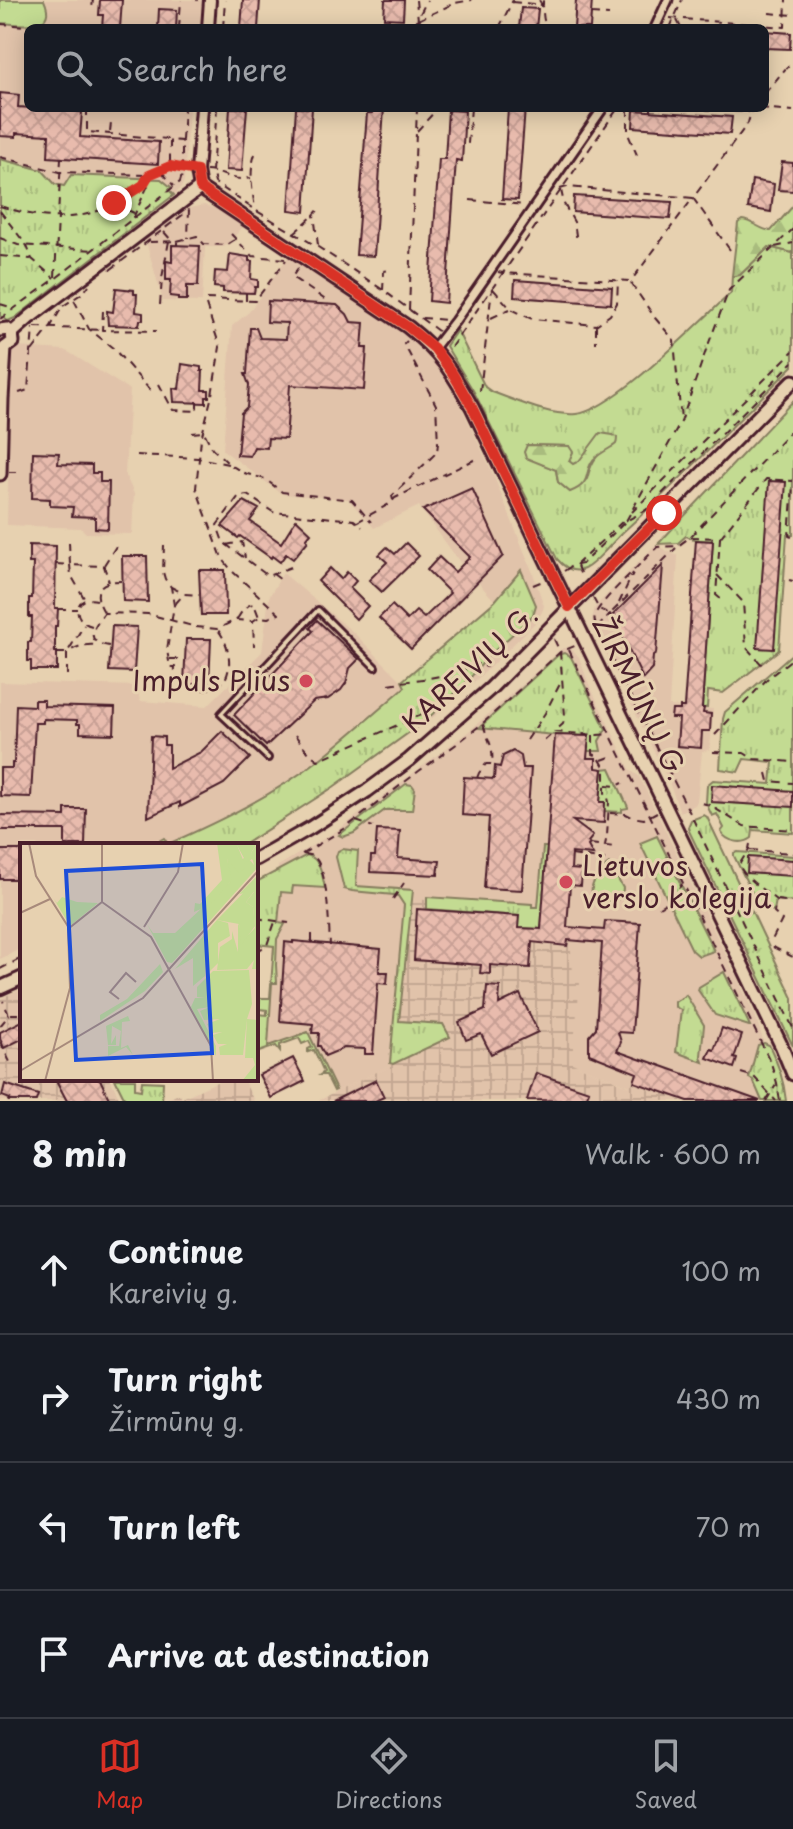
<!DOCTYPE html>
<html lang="en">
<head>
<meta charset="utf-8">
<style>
  body { margin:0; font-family:"Playpen Sans",sans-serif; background:#20242c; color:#f1f3f6 }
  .stop { position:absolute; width:24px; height:24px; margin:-18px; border:6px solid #d93025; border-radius:50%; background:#fff }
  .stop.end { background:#d93025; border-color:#fff; box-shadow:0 2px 8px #0008 }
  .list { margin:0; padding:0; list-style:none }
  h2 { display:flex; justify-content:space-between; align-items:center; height:104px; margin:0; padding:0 32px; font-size:34px }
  h2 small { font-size:26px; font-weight:400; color:#9ea1a6 }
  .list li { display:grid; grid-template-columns:52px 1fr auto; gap:24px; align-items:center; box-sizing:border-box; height:128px; padding:0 32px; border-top:2px solid #363941 }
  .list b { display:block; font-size:30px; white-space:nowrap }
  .list p { margin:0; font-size:26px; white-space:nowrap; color:#9ea1a6 }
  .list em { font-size:26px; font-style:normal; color:#9ea1a6 }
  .icon { flex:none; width:44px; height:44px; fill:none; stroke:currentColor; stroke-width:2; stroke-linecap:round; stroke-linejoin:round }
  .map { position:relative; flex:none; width:793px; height:1101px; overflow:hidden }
  .search { position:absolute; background:#171b24; box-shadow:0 4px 20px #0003; left:24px; right:24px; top:24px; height:88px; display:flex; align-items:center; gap:20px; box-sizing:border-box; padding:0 28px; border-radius:12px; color:#9ea1a6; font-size:30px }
  .sheet { height:616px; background:#171b24 }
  nav { display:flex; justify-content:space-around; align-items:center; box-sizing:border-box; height:112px; border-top:2px solid #363941; background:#171b24; font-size:22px; color:#9ea1a6 }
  nav a { display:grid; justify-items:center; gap:4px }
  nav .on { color:#d93025 }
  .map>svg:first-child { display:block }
</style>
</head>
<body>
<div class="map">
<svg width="793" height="1101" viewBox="0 0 793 1101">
  <defs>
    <pattern id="industrial-grid" width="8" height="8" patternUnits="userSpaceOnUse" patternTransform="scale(2)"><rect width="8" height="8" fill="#e1c3aa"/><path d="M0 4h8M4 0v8" fill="none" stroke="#c3a792"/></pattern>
    <pattern id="grass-tufts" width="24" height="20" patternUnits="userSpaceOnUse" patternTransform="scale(2)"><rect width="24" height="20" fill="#c3db92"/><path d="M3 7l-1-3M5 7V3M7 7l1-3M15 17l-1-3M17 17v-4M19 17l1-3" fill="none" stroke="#a9bc7e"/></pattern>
    <pattern id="forest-firs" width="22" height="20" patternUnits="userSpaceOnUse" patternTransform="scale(2)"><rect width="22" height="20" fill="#c3db92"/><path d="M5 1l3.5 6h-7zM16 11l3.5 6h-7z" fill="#a9bc7e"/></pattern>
    <pattern id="building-cross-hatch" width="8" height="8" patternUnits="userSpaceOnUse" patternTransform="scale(2)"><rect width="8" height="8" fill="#e8bbad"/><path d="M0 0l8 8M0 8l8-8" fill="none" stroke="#c8a095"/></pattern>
  </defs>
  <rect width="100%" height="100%" fill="#e7d1b0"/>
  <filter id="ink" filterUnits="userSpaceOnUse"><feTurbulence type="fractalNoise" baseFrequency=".0125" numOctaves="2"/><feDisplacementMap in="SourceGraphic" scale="16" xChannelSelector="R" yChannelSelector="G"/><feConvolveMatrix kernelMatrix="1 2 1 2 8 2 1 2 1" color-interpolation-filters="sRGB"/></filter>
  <g filter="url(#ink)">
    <!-- built -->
    <g fill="#e1c3aa">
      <polygon points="0,0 202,0 200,28 28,28 28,108 189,108 184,181 181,188 174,195 169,190 171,187 161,179 72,175 64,186 55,184 42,170 0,159"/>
      <polygon points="204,205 217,209 243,227 224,247 205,247 202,302 163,301 145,238 185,209"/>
      <polygon points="288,257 387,319 401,330 441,371 460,404 493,474 534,576 544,606 542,612 536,622 484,673 435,716 332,788 243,845 22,845 22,948 0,959 0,682 137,686 140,701 207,706 262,652 269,597 283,573 354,633 402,681 495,601 462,565 419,506 374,528 348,499 282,494 223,450 232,326 249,312"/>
      <polygon points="15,347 65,350 130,390 125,474 134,494 132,534 86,533 81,528 7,525 11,358"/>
      <polygon points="655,545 678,556 669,706 713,709 710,749 702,752 697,801 695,805 680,812 669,782 593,626 592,619 595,607"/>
      <polygon points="563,648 568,648 573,650 579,657 588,682 631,771 639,776 755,1015 764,1043 759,1044 755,1062 753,1080 762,1101 643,1059 634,1082 630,1086 571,1063 580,973 336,1092 307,1034 266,1049 278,866 338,830 469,731"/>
    </g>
    <!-- industrial -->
    <g fill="url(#industrial-grid)">
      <polygon points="411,899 543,908 566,940 570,940 573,972 581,973 572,1063 629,1086 634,1082 642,1059 762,1101 318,1101 393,1064"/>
      <polygon points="22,988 22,1079 110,1079 121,1101 0,1101 0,999"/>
      <polygon points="223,1079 243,1079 254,1101 163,1101 179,1094 182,1098"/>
    </g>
    <!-- grass -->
    <g fill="url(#grass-tufts)" stroke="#867d5e" stroke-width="2" fill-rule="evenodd">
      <polygon points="0,159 42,170 55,184 64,186 71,175 161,179 171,187 169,190 174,195 15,318 8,321 0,316"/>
      <path d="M769 247 793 253V366C737 421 683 478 624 531 614 540 595 565 584 569 573 574 564 567 557 559L474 392 446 346 457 330 485 387 492 392C518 401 549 416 576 414 613 411 700 321 731 293L732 276 740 275ZM617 442C599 452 592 458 587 479L570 492 558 482 556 470 527 445 569 446V461L573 465Z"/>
      <polygon points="793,401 793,535 787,535 779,650 723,693 708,691 707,708 702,708 713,541 696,540 686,536 678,543 658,544"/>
      <path d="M521 570 536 605 533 615 486 659 465 684 425 721 332 788 243 845H152L164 838 168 844C220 821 274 795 320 759 349 736 377 711 405 687L402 681 495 601Z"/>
      <polygon points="564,653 571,657 606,729 599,741 601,751 587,751 588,736 555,735 479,728 558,655"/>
      <path d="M793 653V833L753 830 752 838C743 845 727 842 721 832L724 828 717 814 712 816 706 803 707 785 713 780 771 784 773 762 744 759 738 772 720 769 723 719 725 712Z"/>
      <polygon points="610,768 628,807 628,808 622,809 622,812 604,811 605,803 600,802 603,769"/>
      <polygon points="406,784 412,785 415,789 412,810 385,810 354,833 343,837 339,835"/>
      <polygon points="704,815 707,817 793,998 793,1046 689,831 688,827 691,820"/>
      <polygon points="657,836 714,951 699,956 692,950 640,843"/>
      <polygon points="543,847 547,847 541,929 518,928 518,916 427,909 427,897 532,904 532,907 538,907"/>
      <polygon points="342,849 358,851 356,886 413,890 399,1021 443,1024 450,1037 393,1064 390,1063 404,905 398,896 394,895 352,891 344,889 336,857 338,851"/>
      <polygon points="737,852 793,856 793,902 776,900 774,911 759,907 734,856 734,853"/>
      <path d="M307 855C321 859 322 875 325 888L293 886 292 893 281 892 278 923 285 924 277 939 276 965 277 983H272L268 1046 308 1032 336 1090 334 1091 326 1075H320L324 1072 314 1050 308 1052V1049L312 1047 309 1041 302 1044 299 1038 280 1045V1051L276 1046 256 1053 258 1014 267 1015V1010L259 1009 260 998H270L274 946 256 944V882Z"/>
      <path d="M609 864 623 888 622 896 615 901C610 901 600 902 595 898 585 888 601 869 609 864Z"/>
      <polygon points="724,972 750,1026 749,1026 715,1015 698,990 699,987"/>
      <polygon points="686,995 704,1025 701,1056 703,1062 676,1052 681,1010 675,1007 675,1002"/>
      <path d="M764 1043 769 1045C778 1064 784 1080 786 1101H762L753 1080 749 1078 758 1045Z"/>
      <polygon points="115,1079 135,1079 135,1089 141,1090 142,1081 163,1082 162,1101 126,1101"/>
    </g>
    <!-- forest -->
    <g fill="url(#forest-firs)" stroke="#867d5e" stroke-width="2">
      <path d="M793 206V253L769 247 740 275 732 276 738 223 742 220C753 221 760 230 771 231Z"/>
      <path d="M600 433 613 435 617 437C617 440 617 442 616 444 613 447 598 454 593 460 583 473 593 483 570 492L558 482 556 470 526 458 524 452 527 445 569 446 573 452 569 461 573 464 579 461Z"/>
    </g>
    <!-- pitch -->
    <path fill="#c3db92" stroke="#867d5e" stroke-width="2" d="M0 0H44C59 32 17 24 0 23Z"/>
    <!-- building -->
    <g fill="url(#building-cross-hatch)" stroke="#4a1f2b" stroke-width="2">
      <polygon points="100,0 122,0 120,28 102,28 103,15 99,15"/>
      <polygon points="243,0 260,0 258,28 241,28"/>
      <polygon points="385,0 404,0 403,19 384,18"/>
      <polygon points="576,0 592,0 590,28 574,28"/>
      <polygon points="521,8 538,9 536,28 519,28"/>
      <polygon points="159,9 177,10 176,28 158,28"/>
      <polygon points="765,31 791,33 790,49 765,48"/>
      <polygon points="0,93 19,95 18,107 47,109 73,108 73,111 82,112 80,137 159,142 158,164 48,157 49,135 16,133 16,137 0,136"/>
      <polygon points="230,108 247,108 242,171 226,170"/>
      <polygon points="296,108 312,108 305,212 289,210"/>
      <polygon points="373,108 384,108 374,256 356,255 367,113 372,113"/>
      <polygon points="508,108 525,108 518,200 502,199"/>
      <polygon points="448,110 465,111 462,161 456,160 446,303 429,301 439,159 445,159"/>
      <polygon points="634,110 732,117 730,134 633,127"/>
      <polygon points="782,162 793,163 793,191 778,190"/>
      <polygon points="752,180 774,184 771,212 748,208"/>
      <polygon points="574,196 672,202 670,219 573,212"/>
      <polygon points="172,245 200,246 198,286 187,286 187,300 178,300 178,297 170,296 171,280 166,280 166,261 172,262"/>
      <polygon points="230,254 249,257 249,261 252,261 251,279 258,280 258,287 255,287 254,293 223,292 223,288 214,287 215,271 228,272"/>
      <polygon points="515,280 612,287 611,304 514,297"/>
      <polygon points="116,288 134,290 134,294 137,294 136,312 143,313 143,320 140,320 139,326 108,325 107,311 113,312"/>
      <polygon points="268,301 337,305 347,314 351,322 364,323 362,348 367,348 364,390 290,385 286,439 268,438 267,448 254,447 250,456 237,455 241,413 247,407 249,385 245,374 247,374 250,328 256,328 260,338 286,339 287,323 267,322"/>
      <polygon points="182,364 201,367 201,371 203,371 202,390 209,390 209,397 206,397 206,403 174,402 173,388 179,389"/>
      <polygon points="33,452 59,453 58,464 92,465 92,473 100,473 100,482 109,482 108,529 95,528 95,517 72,516 73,507 50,506 50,499 32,498"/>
      <polygon points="769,481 786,482 774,649 757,648"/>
      <polygon points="472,488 503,556 411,649 379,618 392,605 407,620 416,611 424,618 450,593 427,570 439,557 455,572 470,557 423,510"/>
      <polygon points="244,501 259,509 250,521 281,543 296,519 311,533 306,539 308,541 293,559 286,554 280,562 272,556 271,558 240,536 238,538 222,526"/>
      <polygon points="696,540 713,541 702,708 704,708 703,713 711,714 710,731 702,731 701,748 677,746 679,718 671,718 672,710 680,710 680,707 684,707"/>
      <polygon points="406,543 419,556 382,592 369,580 387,562 379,555 387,547 395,554"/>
      <polygon points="29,545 56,546 55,608 58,608 57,626 55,626 55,652 57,652 57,670 31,670 31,661 28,661 28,642 31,642 32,617 29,617 29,598 32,598 33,563 29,563"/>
      <polygon points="122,556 147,556 148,602 123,601"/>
      <polygon points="663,565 656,654 653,656 652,669 643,679 612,616"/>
      <polygon points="330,568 341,579 347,572 356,581 350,588 368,606 356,619 318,581"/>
      <polygon points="199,570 225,570 226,615 201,615"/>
      <polygon points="317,620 359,659 350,668 346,683 341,690 328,699 314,701 266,746 234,715 313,631 310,628"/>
      <polygon points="112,626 137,627 134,672 109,671"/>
      <polygon points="186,639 211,639 209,684 184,684"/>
      <polygon points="34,700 44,700 44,706 115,708 114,734 80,733 80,724 77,724 77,720 43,719 43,723 35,723 31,797 0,796 0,768 12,768 12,763 14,763 16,705 34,706"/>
      <polygon points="222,731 250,758 224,784 180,807 180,802 148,817 151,736 164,737 164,745 169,745 169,768 201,752"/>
      <polygon points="555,735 589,736 587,758 596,758 596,768 603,769 600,802 605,802 604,823 573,821 593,836 588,842 590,844 588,846 593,855 572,853 571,869 582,870 581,886 570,885 567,927 604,930 605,921 640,923 632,1033 618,1032 621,1042 617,1051 642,1060 642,1059 760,1101 688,1101 634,1082 637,1073 589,1054 589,1036 596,1028 602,943 568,940 567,946 532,942 530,968 490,965 490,974 480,973 481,965 414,960 417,909 519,916 518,928 541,929"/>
      <polygon points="513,751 521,756 523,768 531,768 522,890 484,888 489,817 462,815 464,777 494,779 495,766 500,767 503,756"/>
      <polygon points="712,785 793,791 793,807 711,802"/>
      <polygon points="65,809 86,809 85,845 65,845 65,830 0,830 0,815 65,816"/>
      <polygon points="377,830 400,831 398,858 440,861 438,875 370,872 371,856 375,856"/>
      <rect x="0" y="850" width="22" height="29"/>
      <polygon points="748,857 793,860 793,876 747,873"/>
      <polygon points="293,941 381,949 379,972 388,972 387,984 378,983 373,1054 365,1054 365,1049 344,1048 325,1056 320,1046 318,1046 319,1033 312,1033 313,1024 280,1021 285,942 293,943"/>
      <polygon points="487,986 500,987 499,1004 520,994 538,1032 491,1054 481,1034 466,1040 459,1022 485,1010"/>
      <polygon points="22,1021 22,1039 4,1048 0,1039 0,1032"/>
      <polygon points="722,1028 742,1035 734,1058 737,1059 734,1068 707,1058 711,1049 714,1050"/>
      <polygon points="293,1058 305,1081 271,1098 259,1075"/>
      <polygon points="536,1073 589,1091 585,1101 527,1100"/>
      <polygon points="62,1079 100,1079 110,1101 67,1101 57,1082"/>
      <polygon points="376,1080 384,1097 375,1101 333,1101"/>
      <polygon points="5,1084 38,1095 36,1101 9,1101 10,1099 2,1096"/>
    </g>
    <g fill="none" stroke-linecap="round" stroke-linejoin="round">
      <!-- service casing -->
      <g stroke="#4a1f2b" stroke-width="10">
        <polyline id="service" points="268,758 221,714 318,610 375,667"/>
      </g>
      <!-- minor casing -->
      <g stroke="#4a1f2b" stroke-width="13">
        <g id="minor">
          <polyline points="655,28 668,0"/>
          <polyline points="434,348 455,321 603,108"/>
        </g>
      </g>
      <!-- secondary casing -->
      <g stroke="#4a1f2b" stroke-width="16">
        <g id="secondary">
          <polyline points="208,28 210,0"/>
          <polyline points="200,188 197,171 202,108"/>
        </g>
      </g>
      <!-- primary casing -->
      <g stroke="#4a1f2b" stroke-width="17">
        <g id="primary">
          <polyline points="0,330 7,329 12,333"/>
          <path d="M5 348 13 342 12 333 30 317 200 188 408 327C441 353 452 372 472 407L781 1045 793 1074"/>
          <polyline points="0,474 2,399 5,348"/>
          <polyline points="256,859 310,828 367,791 409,760 490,689 793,381"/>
          <polyline points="0,988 22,978"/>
        </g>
      </g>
      <!-- path -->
      <g stroke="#4a1f2b" stroke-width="2" stroke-dasharray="8 6" stroke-linecap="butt">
        <polyline points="91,0 93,0 92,8"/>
        <polyline points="416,0 418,20 424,22 423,28"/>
        <path d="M539 0C546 9 540 19 548 28"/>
        <polyline points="197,1 197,0"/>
        <polyline points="512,2 543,5 543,0"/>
        <polyline points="769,13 793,15"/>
        <polyline points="591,14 609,15"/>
        <polyline points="670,18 785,27 786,0"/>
        <polyline points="418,20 455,3 472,0"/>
        <polyline points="677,20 681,28"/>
        <polyline points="0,24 26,26 30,28"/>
        <polyline points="414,26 427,0"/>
        <polyline points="179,28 181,0"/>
        <polyline points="223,28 225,0"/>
        <polyline points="499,28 513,0"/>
        <polyline points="670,28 682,0"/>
        <polyline points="765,93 787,67 793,65"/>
        <polyline points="87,108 87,132 168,139"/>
        <polyline points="217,108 212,171 215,183 255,210 318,247 383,290 438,331"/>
        <polyline points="471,108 468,143 474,143"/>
        <polyline points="628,108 628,134 637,155"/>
        <polyline points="678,108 749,112"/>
        <polyline points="760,108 793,111"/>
        <polyline points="651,112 651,108"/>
        <polyline points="417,131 438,108"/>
        <polyline points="110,132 111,123"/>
        <polyline points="182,140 184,108"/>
        <path d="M255 154C249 172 252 189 255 208"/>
        <polyline points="0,157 60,172 149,175 170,166 187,169"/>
        <path d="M206 171C225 172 230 182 251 178"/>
        <polyline points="162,172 174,186"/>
        <polyline points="560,189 567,187 693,198 631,281"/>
        <polyline points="561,190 564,204 574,222 577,242"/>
        <polyline points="470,200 525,205"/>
        <polyline points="115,204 134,213"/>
        <path d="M0 206C47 221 83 224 126 197 135 190 143 186 148 176"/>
        <polyline points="0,211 27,246 32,259 54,278"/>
        <polyline points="133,218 150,181 149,176"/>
        <polyline points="164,232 172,241"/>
        <polyline points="294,233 313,216"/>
        <polyline points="231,234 252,256 285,259"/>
        <polyline points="0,238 18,245 93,250"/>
        <polyline points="177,241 197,236 204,244 226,245 234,240"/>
        <polyline points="150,242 177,241 177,245"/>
        <polyline points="318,245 314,215 319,209"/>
        <polyline points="775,247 793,243"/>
        <polyline points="730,250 693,198 748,123 752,108"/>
        <polyline points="0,256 31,259"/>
        <polyline points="298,268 292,277 324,299 328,305"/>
        <polyline points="110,270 189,210 188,238"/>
        <polyline points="498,272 503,273 618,108"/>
        <polyline points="55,277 61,158"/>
        <polyline points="631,283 655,318 674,340 681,421"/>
        <polyline points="493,289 511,309 532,319 596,325 610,315 617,303 618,280"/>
        <polyline points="383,290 384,271 390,270"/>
        <polyline points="206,299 255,301 286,260"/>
        <polyline points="74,300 89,329 114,349 150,390"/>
        <polyline points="246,301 246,291"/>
        <polyline points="0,304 14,308"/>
        <polyline points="160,305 162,278 169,241"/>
        <polyline points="206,305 220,347 212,395 201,439 196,488 222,558 232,571 279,614 268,618 259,617 253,621 254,646"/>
        <polyline points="63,306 84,292 89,285"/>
        <polyline points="409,310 417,108"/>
        <polyline points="103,311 102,330 156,331"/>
        <polyline points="422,318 448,320"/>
        <polyline points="491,318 510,309"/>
        <polyline points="0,319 55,279 180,182 182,175 182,141 170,140 170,166"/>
        <polyline points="596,326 596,343"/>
        <polyline points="35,327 102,330"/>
        <polyline points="451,347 503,273 629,281"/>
        <polyline points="32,351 50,328 62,307"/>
        <polyline points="159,384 173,410 197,411 197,401"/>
        <polyline points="480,391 492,289"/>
        <polyline points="19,393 28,390 33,328"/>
        <path d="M793 429 690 537 678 546 657 547C645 560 600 601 595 615 593 621 597 628 599 634L691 815 793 1028"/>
        <polyline points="192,433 204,432 212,448 229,464 244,473 265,479 282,492 352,500 371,522"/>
        <polyline points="137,455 198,458 228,464"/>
        <polyline points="9,472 18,472"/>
        <polyline points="393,500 392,496 437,452 438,443 436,405 404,344 407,341"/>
        <polyline points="632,512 793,351"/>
        <polyline points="626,521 681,422 704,356 729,290 793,229"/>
        <polyline points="357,522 391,503 395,498 478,458"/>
        <polyline points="691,537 720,538 716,595 723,601"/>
        <polyline points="792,537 789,536 793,484"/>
        <polyline points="720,538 766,479 793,481"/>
        <polyline points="69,542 70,565 104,566 109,582"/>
        <polyline points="164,545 163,572 165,579 171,587 174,605 167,650 170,667 175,667 174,690"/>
        <polyline points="226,545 242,542 245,558"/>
        <polyline points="56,564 70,565 71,575 84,598"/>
        <polyline points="104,565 118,543"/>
        <polyline points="576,565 625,519"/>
        <polyline points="577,565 582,564 626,521 646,510 793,362"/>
        <polyline points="577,566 582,578"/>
        <polyline points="291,567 268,576 223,542 217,525 239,496 247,495 273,512 354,520 362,527"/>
        <polyline points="564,571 573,565"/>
        <polyline points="273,574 281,580"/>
        <polyline points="717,575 743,602 746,647 763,666"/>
        <polyline points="789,580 793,581"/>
        <polyline points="533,585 543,581"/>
        <polyline points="171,587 183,593"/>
        <polyline points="593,598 599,609 610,614 676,548"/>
        <polyline points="619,603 633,573"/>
        <polyline points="175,604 184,594 199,595"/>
        <polyline points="58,609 77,609"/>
        <path d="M104 612C92 592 97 581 121 581"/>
        <path d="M237 619C241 613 246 604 254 604L259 617"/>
        <path d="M92 626C71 621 73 594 97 600"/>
        <polyline points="597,628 610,614 614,623 612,628"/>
        <polyline points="554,639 560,652 565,716 563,724 554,732"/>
        <path d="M109 646C84 642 92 628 104 613L148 614 196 627 217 629 236 620 252 621"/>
        <polyline points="569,650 771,1063 777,1083 780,1101"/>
        <polyline points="57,653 67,653 84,625"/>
        <polyline points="170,659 184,659"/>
        <path d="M67 675V653C77 646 85 644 96 645"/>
        <path d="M389 684C419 679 450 677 478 664L487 667"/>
        <path d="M202 690C209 688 215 689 221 684 235 671 229 643 218 630"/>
        <polyline points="295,735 309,753 318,760 450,702"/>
        <polyline points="593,735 593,754 598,756 605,768 605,795 608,798 609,802 607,836 605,845"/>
        <polyline points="715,735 767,679 793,658"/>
        <polyline points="527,740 545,713 561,682"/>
        <polyline points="544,741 554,732 597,735 610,734"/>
        <polyline points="713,752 744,753 754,759 793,762"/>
        <polyline points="602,760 610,757"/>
        <polyline points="767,773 769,781 793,783"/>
        <path d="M477 778 479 773 486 764H492C494 746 488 741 483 724"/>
        <polyline points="606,785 617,786 623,783"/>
        <polyline points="702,803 709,805 744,826 793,830"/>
        <polyline points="610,813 626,814 632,817 644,819 657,812"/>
        <polyline points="356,821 373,827"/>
        <polyline points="590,844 615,847"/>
        <path d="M750 844 749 849 739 865C746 880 763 889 776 900L774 913 782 920 771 942"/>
        <polyline points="750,850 793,853"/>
        <polyline points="302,854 344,829 419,771 458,743 483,723 560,652 577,645"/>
        <path d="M303 854C308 855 310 854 315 858 328 870 329 927 330 946"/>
        <polyline points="572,855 605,860"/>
        <polyline points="582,878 594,879"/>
        <polyline points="393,899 404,883"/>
        <polyline points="777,900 793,902"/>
        <polyline points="659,907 669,901 682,884"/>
        <polyline points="256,918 289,923"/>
        <polyline points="312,942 312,931"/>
        <polyline points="773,947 793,957"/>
        <polyline points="256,952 267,945 275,922"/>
        <polyline points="0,969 22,958"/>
        <polyline points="11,1014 22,1014"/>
        <polyline points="0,1026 9,1015 3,1001"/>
        <polyline points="0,1042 12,1066"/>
        <polyline points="741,1073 754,1077 776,1101"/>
        <polyline points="766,1101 776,1085"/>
      </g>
      <!-- service -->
      <use href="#service" stroke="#e7d1b0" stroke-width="4"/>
      <!-- minor -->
      <use href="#minor" stroke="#e7d1b0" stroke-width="7"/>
      <!-- secondary -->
      <use href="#secondary" stroke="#e7d1b0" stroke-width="10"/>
      <!-- primary -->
      <use href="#primary" stroke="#e7d1b0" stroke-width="11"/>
    </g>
  </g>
  <g fill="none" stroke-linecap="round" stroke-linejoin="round" filter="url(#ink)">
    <!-- route -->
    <polyline stroke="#d93025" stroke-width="10" points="114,203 143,185 149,175 170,166 197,171 200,188 408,327 434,348 453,374 472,407 569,607 664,513"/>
  </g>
  <!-- markers -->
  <g fill="#d1495b" stroke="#e7d1b0" stroke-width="3">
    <circle cx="306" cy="681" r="8"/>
    <circle cx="566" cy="882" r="8"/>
  </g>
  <g text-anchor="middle" stroke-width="6" stroke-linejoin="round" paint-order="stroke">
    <!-- street labels -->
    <g font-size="28" fill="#4a1f2b" stroke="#e7d1b0">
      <text transform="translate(470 669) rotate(-43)" y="10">KAREIVIŲ G.</text>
      <text transform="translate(640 698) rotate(64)" y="10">ŽIRMŪNŲ G.</text>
    </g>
    <!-- poi labels -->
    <g font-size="28" fill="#4a1f2b" stroke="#e7d1b0" text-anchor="end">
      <text x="290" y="691">Impuls Plius</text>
      <text x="582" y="876" text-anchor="start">Lietuvos<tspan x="582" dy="32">verslo kolegija</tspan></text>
    </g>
  </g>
  <!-- overview -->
  <g transform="translate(20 843)">
    <rect width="238" height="238" fill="#e7d1b0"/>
    <path d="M238 0V24L152 120 147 119 127 81 133 90H155L210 39 207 16 215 22 224 15 217 2 234 22 231 10ZM238 32V126H232L234 117 227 126 197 127 200 104 212 96V88L218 109V80L224 96 235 85 233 64 226 59 234 49 219 51ZM42 54 57 59 78 60 50 83 34 56 37 60ZM197 77 208 80 210 93 198 100V120L188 130 186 113 185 133 173 143V115L155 126ZM140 121 143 129 125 148 80 178V172L107 156ZM229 127 232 161 227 176 238 177V238H222L235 222 233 215H225L227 176 223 212H200L199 204 207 201H198L193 192 202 189 192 190 187 181 200 176 184 177 180 168 190 164 177 166 196 203V213L171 164 175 155H185L177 154V144L193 128ZM108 173 110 178 102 179 101 205 108 202 113 212 106 204 88 213V203H99L101 188 92 183 91 201 96 192V202H88L86 183Z" fill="#c3db92"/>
    <path d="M197 0H237L231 10 236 21 232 16 227 19 217 2 226 24 219 30 207 16 212 37 190 62 174 69 175 60 180 61 202 37ZM229 44 235 47 226 59 233 64 235 83 221 102 219 81 197 77Z" fill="#c3db92"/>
    <path fill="none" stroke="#a88a7b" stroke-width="2" d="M9 0 16 33 49 85M82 59 131 94 191 203 193 238M82 59V0M0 70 30 56M124 84 158 29 163 0M99 156 90 149 106 130 116 139M0 228 123 155 238 28M25 238 50 145 48 86 82 59"/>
    <path fill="#1d4ed8" fill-opacity="0.15" stroke="#1d4ed8" stroke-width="4" d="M182 21 192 210 56 217 46 28Z"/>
    <rect width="238" height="238" fill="none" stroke="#4a1f2b" stroke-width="4"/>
  </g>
</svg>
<div class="stop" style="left:664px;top:513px"></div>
<div class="stop end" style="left:114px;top:203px"></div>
<div class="search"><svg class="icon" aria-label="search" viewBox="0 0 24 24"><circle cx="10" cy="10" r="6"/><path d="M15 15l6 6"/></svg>Search here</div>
</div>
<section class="sheet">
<h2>8 min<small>Walk · 600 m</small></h2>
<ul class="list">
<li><svg class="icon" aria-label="ahead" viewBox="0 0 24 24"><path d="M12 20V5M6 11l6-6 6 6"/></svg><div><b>Continue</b><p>Kareivių g.</p></div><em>100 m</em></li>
<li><svg class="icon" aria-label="right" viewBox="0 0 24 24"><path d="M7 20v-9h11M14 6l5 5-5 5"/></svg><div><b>Turn right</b><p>Žirmūnų g.</p></div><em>430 m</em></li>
<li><svg class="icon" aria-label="left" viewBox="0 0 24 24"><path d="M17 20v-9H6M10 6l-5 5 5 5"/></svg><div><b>Turn left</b></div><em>70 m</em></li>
<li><svg class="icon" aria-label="arrive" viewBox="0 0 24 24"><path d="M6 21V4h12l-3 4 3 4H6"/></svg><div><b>Arrive at destination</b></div></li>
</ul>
</section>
<nav>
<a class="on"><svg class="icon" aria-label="map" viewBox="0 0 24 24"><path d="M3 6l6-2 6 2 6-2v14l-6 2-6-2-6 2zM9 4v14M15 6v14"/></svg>Map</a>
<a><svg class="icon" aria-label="directions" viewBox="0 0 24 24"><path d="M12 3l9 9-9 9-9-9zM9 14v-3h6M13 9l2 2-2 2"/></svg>Directions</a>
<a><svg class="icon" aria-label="saved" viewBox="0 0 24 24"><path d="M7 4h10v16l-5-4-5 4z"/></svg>Saved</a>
</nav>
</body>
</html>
